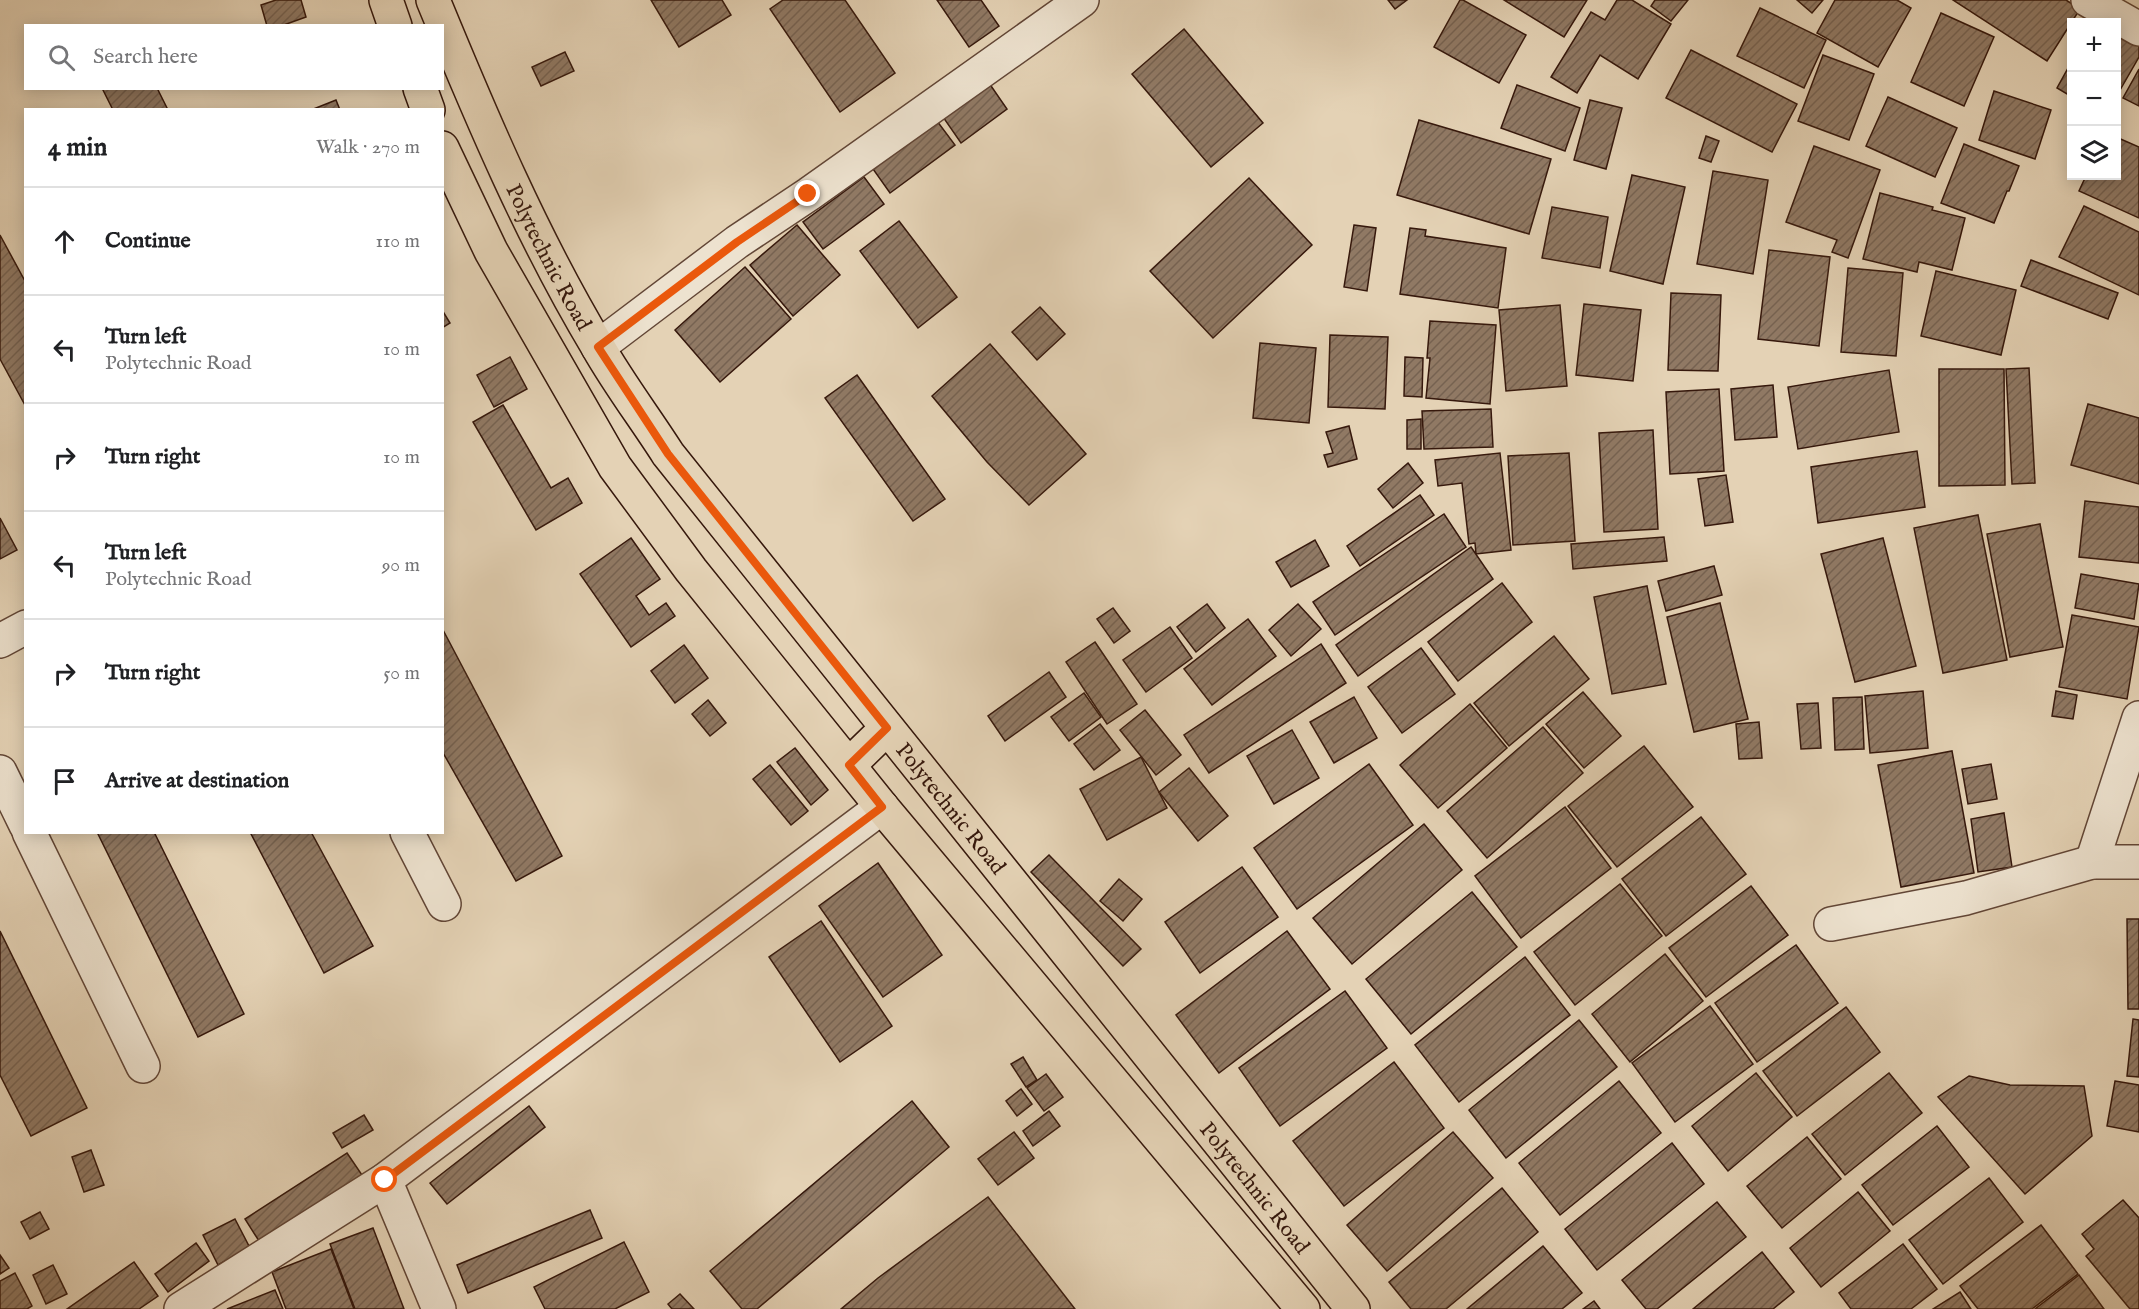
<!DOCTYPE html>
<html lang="en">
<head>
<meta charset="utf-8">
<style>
  body { margin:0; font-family:"IM FELL English",serif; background:#f2f2f2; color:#202124 }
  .controls { position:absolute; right:18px; top:18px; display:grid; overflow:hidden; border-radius:0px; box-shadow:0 3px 15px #0003 }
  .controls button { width:54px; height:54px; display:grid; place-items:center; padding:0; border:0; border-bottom:2px solid #e0e0e0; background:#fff; color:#202124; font:30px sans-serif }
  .stop { position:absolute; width:18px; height:18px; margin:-14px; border:4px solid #ea580c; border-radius:50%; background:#fff }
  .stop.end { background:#ea580c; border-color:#fff; box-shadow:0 2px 6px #0008 }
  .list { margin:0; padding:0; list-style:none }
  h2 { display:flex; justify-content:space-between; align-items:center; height:78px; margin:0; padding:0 24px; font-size:26px }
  h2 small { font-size:20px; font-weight:400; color:#757577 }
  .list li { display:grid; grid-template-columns:39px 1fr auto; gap:18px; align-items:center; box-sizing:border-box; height:108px; padding:0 24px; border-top:2px solid #e0e0e0 }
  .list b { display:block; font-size:22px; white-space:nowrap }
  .list p { margin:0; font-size:20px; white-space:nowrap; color:#757577 }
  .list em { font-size:20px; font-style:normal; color:#757577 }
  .icon { flex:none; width:33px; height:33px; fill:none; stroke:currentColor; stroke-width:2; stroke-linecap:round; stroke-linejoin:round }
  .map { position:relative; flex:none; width:2139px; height:1309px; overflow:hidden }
  .search { position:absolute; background:#fff; box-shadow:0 3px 15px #0003; left:24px; top:24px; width:420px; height:66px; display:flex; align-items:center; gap:15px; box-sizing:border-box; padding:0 21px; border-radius:0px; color:#757577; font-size:22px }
  .panel { position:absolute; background:#fff; box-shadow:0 3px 15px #0003; left:24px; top:108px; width:420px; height:726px; border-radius:0px }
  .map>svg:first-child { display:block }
</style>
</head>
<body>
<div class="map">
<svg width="2139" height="1309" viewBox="0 0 2139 1309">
  <defs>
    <pattern id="building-hatch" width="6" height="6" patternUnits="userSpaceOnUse" patternTransform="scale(1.5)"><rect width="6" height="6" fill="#907964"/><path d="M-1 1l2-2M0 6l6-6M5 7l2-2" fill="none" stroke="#766251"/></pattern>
  </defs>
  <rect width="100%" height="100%" fill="#e4d2b5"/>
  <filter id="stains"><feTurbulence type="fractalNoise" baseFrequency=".00333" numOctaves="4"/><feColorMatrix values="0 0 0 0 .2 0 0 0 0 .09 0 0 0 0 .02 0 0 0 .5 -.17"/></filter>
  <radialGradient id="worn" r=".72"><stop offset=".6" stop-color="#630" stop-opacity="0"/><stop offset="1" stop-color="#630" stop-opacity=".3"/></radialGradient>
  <!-- building -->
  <g fill="url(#building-hatch)" stroke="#36180c" stroke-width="1.5">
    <polygon points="276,0 301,0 306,17 281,26 267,26 261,5"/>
    <polygon points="651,0 722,0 731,15 679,47"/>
    <polygon points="783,0 845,0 895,73 840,112 770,9"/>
    <polygon points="937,0 981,0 999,26 969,47"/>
    <polygon points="1388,0 1407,0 1395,9"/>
    <polygon points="1460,0 1463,0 1526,35 1499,83 1434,47"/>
    <polygon points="1504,0 1587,0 1564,37"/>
    <polygon points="1617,0 1632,0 1671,24 1638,79 1600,55 1577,93 1551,77 1591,12 1605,20"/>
    <polygon points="1655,0 1688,0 1671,21 1651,6"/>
    <polygon points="1797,0 1823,0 1812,13"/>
    <polygon points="1835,0 1897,0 1911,8 1878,67 1817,33"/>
    <polygon points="1953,0 2066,0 2080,9 2047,61"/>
    <polygon points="1760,8 1826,40 1804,88 1737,56"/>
    <polygon points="1941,13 1994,37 1964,106 1911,82"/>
    <polygon points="2116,27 2139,40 2139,57 2116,97"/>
    <polygon points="1184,29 1263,123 1211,167 1132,74"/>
    <polygon points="1691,50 1797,104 1772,152 1666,98"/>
    <polygon points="565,52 574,71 541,86 532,67"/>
    <polygon points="1823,55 1874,74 1849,140 1798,121"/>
    <polygon points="2072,61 2072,97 2057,88"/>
    <polygon points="2139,69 2139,106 2123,98"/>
    <polygon points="989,83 1007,109 961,143 943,117"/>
    <polygon points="1517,85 1580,108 1565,151 1501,128"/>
    <polygon points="102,88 157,88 168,110 113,110"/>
    <polygon points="1994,91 2051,110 2035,159 1979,140"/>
    <polygon points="1888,97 1957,128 1935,177 1866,146"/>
    <polygon points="336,100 340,110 311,110"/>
    <polygon points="1590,100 1622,108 1606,169 1574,160"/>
    <polygon points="1419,120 1551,159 1529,234 1397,195"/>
    <polygon points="937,121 955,145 890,193 873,169"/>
    <polygon points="1706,136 1719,141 1711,162 1699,158"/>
    <polygon points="2116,137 2139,147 2139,218 2079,191 2086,176 2116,176"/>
    <polygon points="1964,144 2019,166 2009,191 2007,191 1994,223 1941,203"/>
    <polygon points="1814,146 1880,170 1848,258 1832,252 1837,240 1786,222"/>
    <polygon points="1713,171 1768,180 1753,274 1697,264"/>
    <polygon points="1632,175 1685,187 1663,284 1610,271"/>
    <polygon points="864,177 884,204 823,249 803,222"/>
    <polygon points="1249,178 1312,245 1213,338 1150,271"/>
    <polygon points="1880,193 1933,207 1932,210 1965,218 1952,270 1919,262 1917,272 1863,259"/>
    <polygon points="2084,206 2139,232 2139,295 2059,257"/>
    <polygon points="1552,207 1608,217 1600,268 1542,258"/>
    <polygon points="899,221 957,297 918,328 860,251"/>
    <polygon points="797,225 840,275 793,316 750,265"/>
    <polygon points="1354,225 1376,228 1367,291 1344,287"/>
    <polygon points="1410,228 1426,230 1425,236 1506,248 1498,308 1400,294"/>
    <polygon points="0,235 26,283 26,407 0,359"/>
    <polygon points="1769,250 1830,257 1819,346 1758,339"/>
    <polygon points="2031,260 2118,293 2108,319 2021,286"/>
    <polygon points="745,267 791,319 720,382 675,330"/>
    <polygon points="1848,268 1903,273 1896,356 1841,352"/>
    <polygon points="1936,271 2016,290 2001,355 1921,336"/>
    <polygon points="1671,293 1721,295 1718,371 1668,370"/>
    <polygon points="1584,304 1641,310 1633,381 1576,375"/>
    <polygon points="1560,305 1567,386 1506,391 1499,310"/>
    <polygon points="1040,307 1065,334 1037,360 1012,332"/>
    <polygon points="442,310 450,323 442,328"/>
    <polygon points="1430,321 1496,325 1490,404 1426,398 1430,358 1427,358"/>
    <polygon points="1330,335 1388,337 1385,409 1328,407"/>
    <polygon points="1260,343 1316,348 1309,423 1253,418"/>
    <polygon points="990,344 1086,454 1029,505 987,462 932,396"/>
    <polygon points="510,357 527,389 494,407 477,375"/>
    <polygon points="1405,357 1423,358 1422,397 1404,396"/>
    <polygon points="2029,368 2035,483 2012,484 2006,369"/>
    <polygon points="1939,369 2004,369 2005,485 1939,486"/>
    <polygon points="1889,370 1899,432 1798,449 1788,387"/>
    <polygon points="857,375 945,499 913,521 825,398"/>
    <polygon points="1773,385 1777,437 1735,440 1731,389"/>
    <polygon points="1719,389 1724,471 1670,474 1666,392"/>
    <polygon points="2088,404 2139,418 2139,484 2071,465"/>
    <polygon points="503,405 551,488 568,478 582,503 536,530 473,422"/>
    <polygon points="1491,409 1493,447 1424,449 1422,411"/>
    <polygon points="1421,419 1421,449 1407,449 1407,420"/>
    <polygon points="1349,426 1357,459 1328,467 1324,455 1333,453 1326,432"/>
    <polygon points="1653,430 1658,529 1604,532 1599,433"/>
    <polygon points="1917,451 1925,507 1818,523 1811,467"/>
    <polygon points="1500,453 1511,550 1476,554 1475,543 1469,544 1462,483 1438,486 1435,460"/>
    <polygon points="1569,453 1575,541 1513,545 1508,456"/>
    <polygon points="1408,463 1423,483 1393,508 1378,489"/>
    <polygon points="1726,475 1733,522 1705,526 1698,479"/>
    <polygon points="1420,495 1434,515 1360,566 1347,546"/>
    <polygon points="2085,501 2139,507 2139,563 2079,557"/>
    <polygon points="1444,514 1466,547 1335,635 1313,602"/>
    <polygon points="1978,515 2007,660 1943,673 1914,528"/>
    <polygon points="0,518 17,550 0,559"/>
    <polygon points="2040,524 2063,647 2010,657 1987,534"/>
    <polygon points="1664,537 1667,561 1573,569 1571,544"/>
    <polygon points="631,538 660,579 636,596 649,615 666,603 675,616 631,647 580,574"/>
    <polygon points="1883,538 1916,666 1855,682 1821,554"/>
    <polygon points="1315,540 1329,566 1291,587 1276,562"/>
    <polygon points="1471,547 1493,579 1358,676 1336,645"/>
    <polygon points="1714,566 1722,595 1666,611 1658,581"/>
    <polygon points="2081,574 2139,584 2134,619 2075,608"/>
    <polygon points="1502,583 1532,622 1458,681 1428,642"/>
    <polygon points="1647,586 1666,684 1612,694 1594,597"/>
    <polygon points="1720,603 1748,719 1694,732 1667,617"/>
    <polygon points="1207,604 1225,628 1196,652 1177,627"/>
    <polygon points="1298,604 1321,629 1291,656 1269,630"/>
    <polygon points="1113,608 1130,631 1114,643 1097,619"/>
    <polygon points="2072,615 2139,627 2127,699 2059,687"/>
    <polygon points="1248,619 1276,656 1212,705 1184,669"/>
    <polygon points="1170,627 1192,658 1146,692 1123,660"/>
    <polygon points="442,628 562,856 516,881 442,751"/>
    <polygon points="1554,636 1589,679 1509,746 1474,703"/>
    <polygon points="1095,642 1137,704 1107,724 1066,662"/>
    <polygon points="1321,644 1346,683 1209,773 1184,735"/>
    <polygon points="684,645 708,678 675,703 651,671"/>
    <polygon points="1421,648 1455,694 1402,733 1368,687"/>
    <polygon points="1049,672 1066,697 1005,741 988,716"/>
    <polygon points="1923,691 1928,748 1870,753 1865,696"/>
    <polygon points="2056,691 2077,695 2073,719 2052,716"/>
    <polygon points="1583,692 1621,736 1584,768 1546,724"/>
    <polygon points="1084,693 1101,717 1069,741 1051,717"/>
    <polygon points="1354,697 1377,738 1334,763 1310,722"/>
    <polygon points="1862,697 1864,749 1835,750 1833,698"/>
    <polygon points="708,700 726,723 710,736 692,714"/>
    <polygon points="1818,703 1821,748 1801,749 1797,704"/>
    <polygon points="1470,704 1507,748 1438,808 1400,765"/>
    <polygon points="1145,710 1181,755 1156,775 1120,730"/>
    <polygon points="1759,722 1762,758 1739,759 1736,724"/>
    <polygon points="1100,724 1120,750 1094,770 1074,744"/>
    <polygon points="1543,727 1583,773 1487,858 1447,811"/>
    <polygon points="1292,730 1319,778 1274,804 1247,756"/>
    <polygon points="1644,746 1693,807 1617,867 1568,806"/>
    <polygon points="795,748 828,790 811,805 777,762"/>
    <polygon points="1952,751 1974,873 1901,887 1878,765"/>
    <polygon points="1141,757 1167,808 1107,840 1080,789"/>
    <polygon points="1369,764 1413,825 1297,909 1254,848"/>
    <polygon points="1991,764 1997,799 1968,804 1962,769"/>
    <polygon points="770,765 808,811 791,825 753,779"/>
    <polygon points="1189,768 1228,816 1198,841 1159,792"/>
    <polygon points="1565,807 1611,868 1521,938 1475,876"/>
    <polygon points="2004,813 2012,867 1978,872 1971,819"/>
    <polygon points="1701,817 1746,874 1666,936 1622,879"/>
    <polygon points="1424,824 1462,870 1352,964 1313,918"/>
    <polygon points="97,832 154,832 244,1014 198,1037"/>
    <polygon points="250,832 311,832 373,946 324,973"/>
    <polygon points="1049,855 1141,949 1123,966 1031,872"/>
    <polygon points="878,863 942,955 883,997 819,906"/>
    <polygon points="1242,867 1278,917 1200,973 1165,922"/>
    <polygon points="1119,879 1142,899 1123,921 1100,901"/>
    <polygon points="1620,884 1662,936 1575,1005 1534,952"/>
    <polygon points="1751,886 1788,935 1706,997 1669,948"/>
    <polygon points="1472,892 1517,947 1411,1034 1366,979"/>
    <polygon points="2127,919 2139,919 2139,1009 2128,1009"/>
    <polygon points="821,921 892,1026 840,1062 769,957"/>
    <polygon points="0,931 87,1108 31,1136 0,1075"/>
    <polygon points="1287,931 1330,989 1219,1073 1176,1015"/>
    <polygon points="1796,945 1838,1003 1757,1062 1715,1003"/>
    <polygon points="1665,954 1703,1001 1630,1062 1592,1014"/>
    <polygon points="1525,957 1570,1015 1459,1102 1415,1045"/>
    <polygon points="1345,991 1387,1048 1280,1126 1239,1068"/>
    <polygon points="1710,1006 1753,1064 1675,1122 1632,1063"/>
    <polygon points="1846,1007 1880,1052 1797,1116 1763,1071"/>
    <polygon points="2133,1019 2139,1020 2139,1077 2127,1076"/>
    <polygon points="1579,1020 1617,1067 1506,1158 1469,1110"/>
    <polygon points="1023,1057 1037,1080 1026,1087 1011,1064"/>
    <polygon points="1394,1062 1444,1128 1344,1206 1293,1141"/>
    <polygon points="1756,1073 1792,1117 1728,1171 1692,1126"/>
    <polygon points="1889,1073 1922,1113 1845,1175 1812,1134"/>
    <polygon points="1046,1074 1063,1097 1044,1111 1027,1088"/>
    <polygon points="1969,1076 2010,1085 2084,1086 2092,1136 2025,1194 1938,1097"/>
    <polygon points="1619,1081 1661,1133 1560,1215 1519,1163"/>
    <polygon points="2115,1081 2139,1085 2139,1132 2107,1126"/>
    <polygon points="1021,1089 1032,1104 1017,1116 1006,1101"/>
    <polygon points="912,1101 949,1147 757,1309 742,1309 710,1271"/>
    <polygon points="529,1106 545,1127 447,1204 430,1183"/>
    <polygon points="1049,1111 1060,1126 1033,1146 1023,1131"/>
    <polygon points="364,1115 373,1130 342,1148 333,1133"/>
    <polygon points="1937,1126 1969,1167 1893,1225 1862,1185"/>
    <polygon points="1014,1132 1034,1158 998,1185 978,1159"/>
    <polygon points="1453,1132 1493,1178 1387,1271 1347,1225"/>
    <polygon points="1807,1137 1841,1179 1782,1228 1747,1186"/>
    <polygon points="1672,1143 1704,1184 1597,1270 1565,1229"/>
    <polygon points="91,1150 104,1185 84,1192 72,1157"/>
    <polygon points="347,1153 362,1175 259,1241 245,1219"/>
    <polygon points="1989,1178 2023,1222 1943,1284 1909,1240"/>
    <polygon points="1502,1188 1538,1232 1446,1309 1411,1309 1389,1282"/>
    <polygon points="1858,1192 1890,1231 1821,1287 1790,1248"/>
    <polygon points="988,1197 1075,1309 841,1309 878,1278"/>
    <polygon points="2123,1200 2139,1218 2139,1309 2130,1309 2086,1256 2094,1249 2082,1234"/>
    <polygon points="1717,1202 1746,1237 1657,1309 1646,1309 1622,1280"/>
    <polygon points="590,1210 602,1238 468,1293 457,1265"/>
    <polygon points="40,1212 49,1229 30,1239 21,1222"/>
    <polygon points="235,1219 250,1248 218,1265 203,1235"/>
    <polygon points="2041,1225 2078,1274 2032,1309 1978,1309 1960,1286"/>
    <polygon points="373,1228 404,1309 355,1309 330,1244"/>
    <polygon points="624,1242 649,1292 615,1309 545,1309 534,1287"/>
    <polygon points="196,1243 209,1261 168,1292 155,1274"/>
    <polygon points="1903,1244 1937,1289 1911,1309 1851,1309 1839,1293"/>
    <polygon points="1543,1246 1582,1293 1562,1309 1467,1309"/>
    <polygon points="331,1249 354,1309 286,1309 272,1272"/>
    <polygon points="1762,1252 1794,1292 1773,1309 1693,1309"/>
    <polygon points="0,1255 9,1268 0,1274"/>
    <polygon points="134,1262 158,1296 139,1309 67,1309"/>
    <polygon points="53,1265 67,1294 46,1304 33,1275"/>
    <polygon points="15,1273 32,1306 27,1309 0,1309 0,1281"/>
    <polygon points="2079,1275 2104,1309 2035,1309"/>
    <polygon points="275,1290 283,1309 227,1309"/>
    <polygon points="1960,1292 1971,1309 1933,1309"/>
    <polygon points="680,1294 694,1309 672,1309 668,1304"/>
    <polygon points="1594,1301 1600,1309 1583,1309"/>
  </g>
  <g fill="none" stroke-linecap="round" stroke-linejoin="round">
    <!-- minor casing -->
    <g stroke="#624636" stroke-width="36">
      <g id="minor">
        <polyline points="2088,0 2139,29"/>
        <polyline points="598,347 737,242 809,194 1082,0"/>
        <polyline points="0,641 26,627"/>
        <polyline points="0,772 26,825"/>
        <polyline points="29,832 143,1066"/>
        <polyline points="407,832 444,904"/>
        <polyline points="2092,862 2139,718"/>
        <polyline points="1831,924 1966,898 2092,862 2139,862"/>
        <polyline points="385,1180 439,1309"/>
        <polyline points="181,1309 385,1180 882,807"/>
      </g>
    </g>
    <!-- major casing -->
    <g stroke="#36180c" stroke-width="36">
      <g id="major">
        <polyline points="386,0 395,26"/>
        <path id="s1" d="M433 0C482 119 532 237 598 347 619 384 645 418 668 454L1353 1309"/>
        <polyline points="420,88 428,110"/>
        <polyline points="442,148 491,251 615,467 691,570 882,807 1303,1309"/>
        <polyline points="849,765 887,728"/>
      </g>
    </g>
    <!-- minor -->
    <use href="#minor" stroke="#ede2cf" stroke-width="33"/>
    <!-- major -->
    <use href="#major" stroke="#e4d2b5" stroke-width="33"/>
  </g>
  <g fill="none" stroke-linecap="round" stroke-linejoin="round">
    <!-- route -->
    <polyline stroke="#ea580c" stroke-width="8" points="385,1180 882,807 849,765 887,728 668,454 598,347 737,242 808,194"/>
  </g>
  <g text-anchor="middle" stroke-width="5" stroke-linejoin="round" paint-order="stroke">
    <!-- street labels -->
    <g font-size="22" fill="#36180c" stroke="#ede2cf">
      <text dy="8" stroke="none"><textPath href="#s1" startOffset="282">Polytechnic Road</textPath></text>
      <text dy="8" stroke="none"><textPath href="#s1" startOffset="966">Polytechnic Road</textPath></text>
      <text dy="8" stroke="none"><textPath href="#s1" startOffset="1452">Polytechnic Road</textPath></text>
    </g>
  </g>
  <rect width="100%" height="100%" filter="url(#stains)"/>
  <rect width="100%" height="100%" fill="url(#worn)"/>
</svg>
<div class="controls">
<button>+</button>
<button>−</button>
<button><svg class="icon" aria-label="layers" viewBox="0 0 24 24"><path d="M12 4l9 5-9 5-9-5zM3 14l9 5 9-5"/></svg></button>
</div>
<div class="stop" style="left:385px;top:1180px"></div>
<div class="stop end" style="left:808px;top:194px"></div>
<div class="search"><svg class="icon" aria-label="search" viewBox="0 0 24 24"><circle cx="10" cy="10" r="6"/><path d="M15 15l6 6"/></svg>Search here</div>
<section class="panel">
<h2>4 min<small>Walk · 270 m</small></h2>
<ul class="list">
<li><svg class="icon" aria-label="ahead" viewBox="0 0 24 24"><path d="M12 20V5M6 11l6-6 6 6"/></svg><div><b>Continue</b></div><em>110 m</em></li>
<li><svg class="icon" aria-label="left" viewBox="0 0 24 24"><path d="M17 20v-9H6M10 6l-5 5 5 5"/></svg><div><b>Turn left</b><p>Polytechnic Road</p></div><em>10 m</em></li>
<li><svg class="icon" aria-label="right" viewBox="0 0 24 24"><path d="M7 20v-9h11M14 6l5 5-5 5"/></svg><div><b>Turn right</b></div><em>10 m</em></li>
<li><svg class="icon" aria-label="left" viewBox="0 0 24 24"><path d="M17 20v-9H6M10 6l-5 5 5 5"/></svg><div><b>Turn left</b><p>Polytechnic Road</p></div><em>90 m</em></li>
<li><svg class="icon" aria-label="right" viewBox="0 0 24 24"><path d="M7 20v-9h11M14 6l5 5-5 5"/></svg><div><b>Turn right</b></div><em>50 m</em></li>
<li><svg class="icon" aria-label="arrive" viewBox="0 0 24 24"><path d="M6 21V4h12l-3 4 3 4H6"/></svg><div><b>Arrive at destination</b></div></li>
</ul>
</section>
</div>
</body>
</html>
